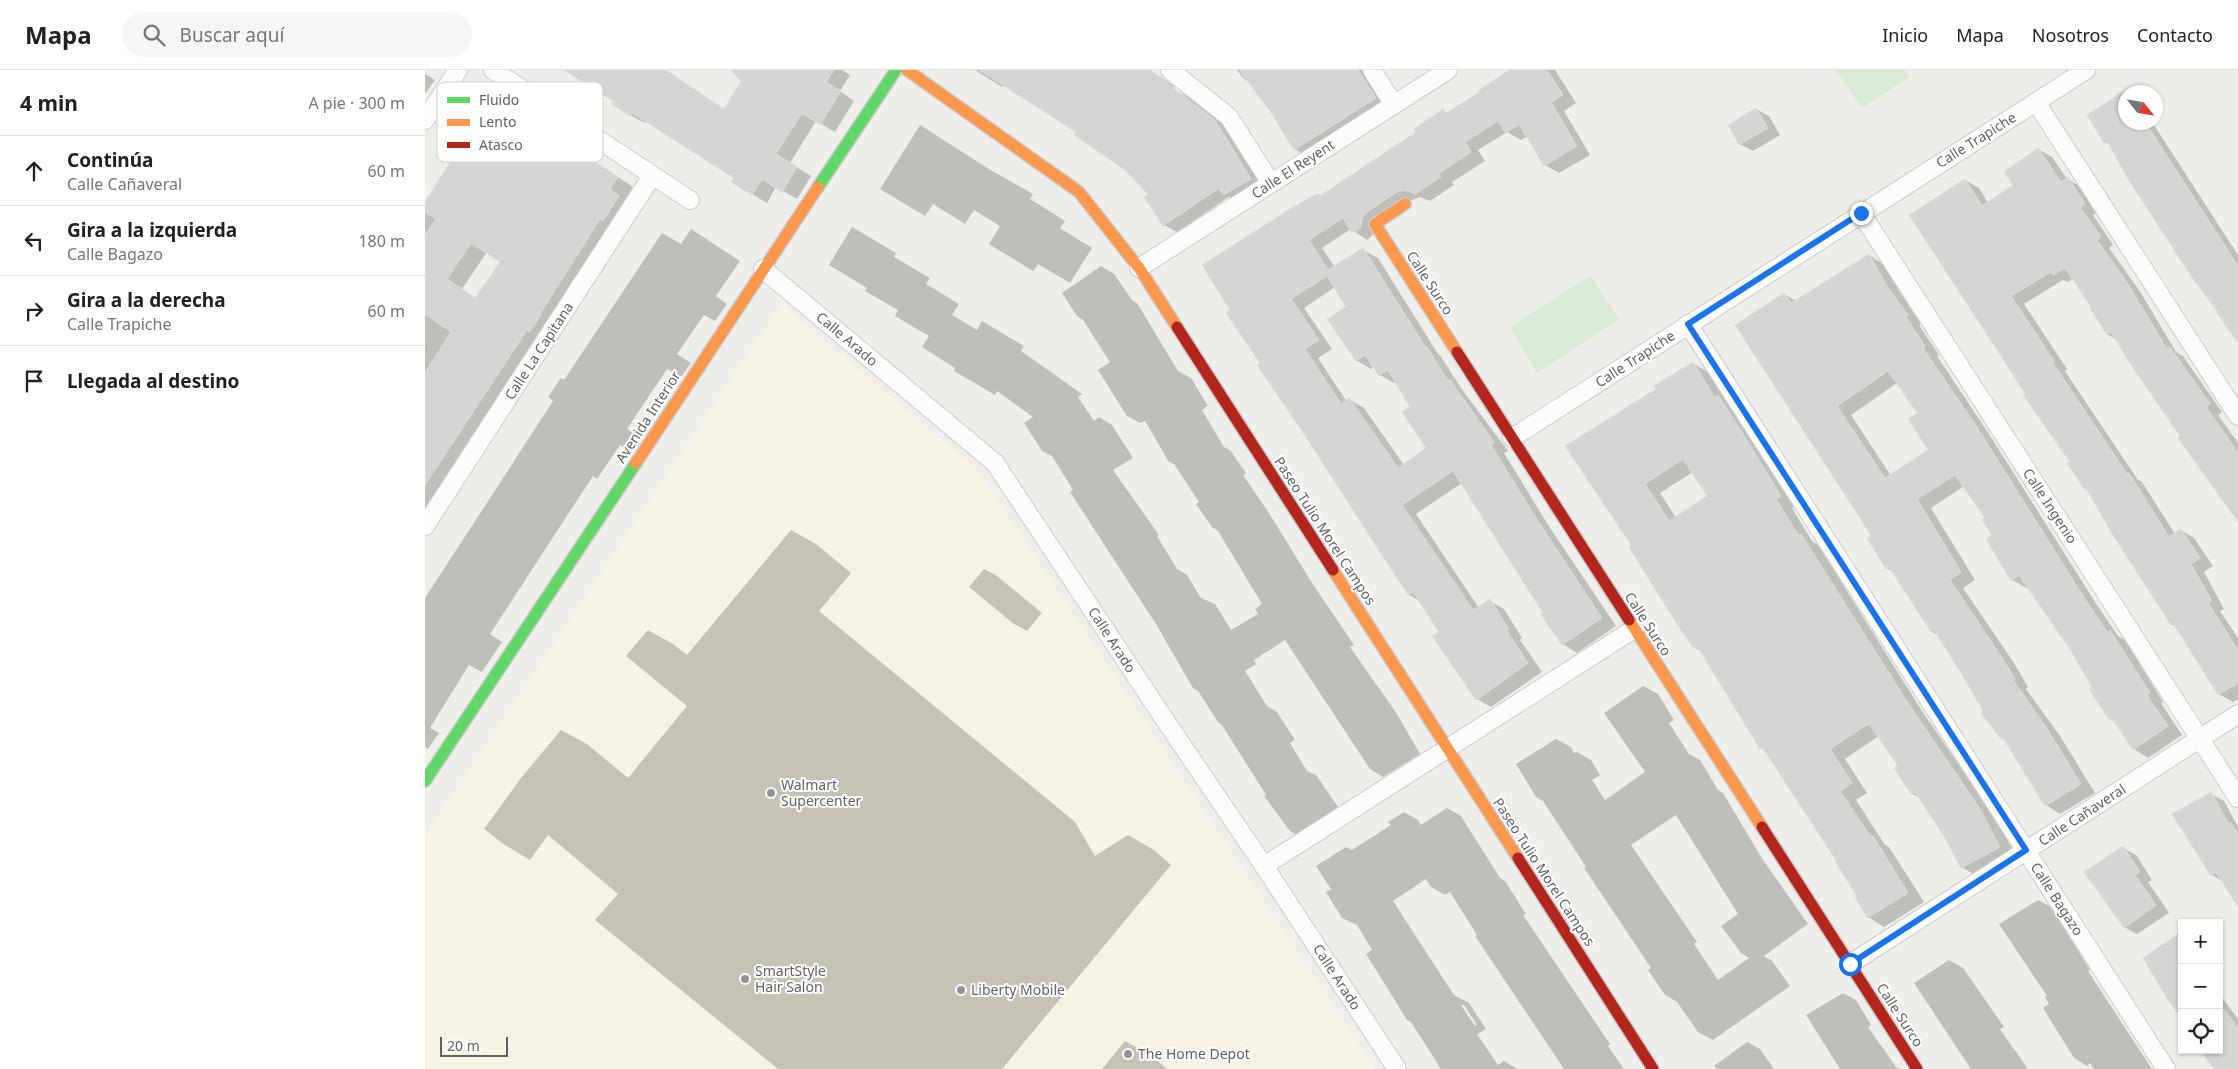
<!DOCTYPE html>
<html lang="es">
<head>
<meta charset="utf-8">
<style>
  body { margin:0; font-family:"Noto Sans",sans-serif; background:#f6f6f6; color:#202124 }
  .controls { position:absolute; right:15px; bottom:15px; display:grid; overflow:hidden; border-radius:0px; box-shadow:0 1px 4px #0004 }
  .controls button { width:45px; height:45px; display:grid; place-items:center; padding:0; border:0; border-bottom:1px solid #e0e0e0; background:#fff; color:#202124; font:25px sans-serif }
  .compass { position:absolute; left:1693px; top:15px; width:45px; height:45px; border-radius:50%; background:#fff; box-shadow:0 1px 4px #0004; rotate:121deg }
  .scale { position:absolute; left:15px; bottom:12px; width:68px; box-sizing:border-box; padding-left:5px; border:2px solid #5f6368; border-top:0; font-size:14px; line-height:18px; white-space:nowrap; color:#5f6368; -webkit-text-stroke:4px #fff; paint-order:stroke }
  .stop { position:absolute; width:15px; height:15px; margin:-11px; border:4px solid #1a73e8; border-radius:50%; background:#fff }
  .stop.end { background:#1a73e8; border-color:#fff; box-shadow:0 1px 5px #0008 }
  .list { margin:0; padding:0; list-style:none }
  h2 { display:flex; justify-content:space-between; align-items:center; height:65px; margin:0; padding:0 20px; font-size:21px }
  h2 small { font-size:16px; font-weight:400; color:#757577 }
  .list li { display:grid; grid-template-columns:32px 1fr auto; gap:15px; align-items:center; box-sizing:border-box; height:70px; padding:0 20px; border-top:1px solid #e0e0e0 }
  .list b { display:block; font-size:19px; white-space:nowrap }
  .list p { margin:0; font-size:16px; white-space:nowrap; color:#757577 }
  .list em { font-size:16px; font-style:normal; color:#757577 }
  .icon { flex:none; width:28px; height:28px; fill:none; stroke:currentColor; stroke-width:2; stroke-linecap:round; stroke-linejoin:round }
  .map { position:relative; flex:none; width:1813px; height:999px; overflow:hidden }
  header { display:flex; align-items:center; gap:30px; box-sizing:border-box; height:70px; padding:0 25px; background:#fff; border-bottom:1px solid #e0e0e0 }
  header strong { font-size:24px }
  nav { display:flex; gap:28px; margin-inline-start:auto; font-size:18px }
  .search { width:350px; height:45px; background:#f6f6f6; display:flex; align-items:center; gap:12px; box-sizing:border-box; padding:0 18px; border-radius:28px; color:#757577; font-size:19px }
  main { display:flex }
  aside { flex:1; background:#fff }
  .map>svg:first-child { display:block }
</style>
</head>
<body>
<header>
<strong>Mapa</strong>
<div class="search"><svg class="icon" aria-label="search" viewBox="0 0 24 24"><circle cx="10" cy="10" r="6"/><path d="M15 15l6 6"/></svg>Buscar aquí</div>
<nav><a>Inicio</a><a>Mapa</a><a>Nosotros</a><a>Contacto</a></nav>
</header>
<main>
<aside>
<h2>4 min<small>A pie · 300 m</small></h2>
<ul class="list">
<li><svg class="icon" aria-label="ahead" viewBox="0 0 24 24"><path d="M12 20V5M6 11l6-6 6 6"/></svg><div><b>Continúa</b><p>Calle Cañaveral</p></div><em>60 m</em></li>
<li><svg class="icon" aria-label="left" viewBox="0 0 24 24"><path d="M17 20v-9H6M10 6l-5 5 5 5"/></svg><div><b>Gira a la izquierda</b><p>Calle Bagazo</p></div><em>180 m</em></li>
<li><svg class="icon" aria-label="right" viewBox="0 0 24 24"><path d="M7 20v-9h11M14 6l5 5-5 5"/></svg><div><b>Gira a la derecha</b><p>Calle Trapiche</p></div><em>60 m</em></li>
<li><svg class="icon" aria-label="arrive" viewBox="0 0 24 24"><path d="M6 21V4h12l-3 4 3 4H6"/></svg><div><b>Llegada al destino</b></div></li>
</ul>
</aside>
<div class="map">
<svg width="1813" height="999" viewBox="0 0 1813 999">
  <rect width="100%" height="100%" fill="#efeeea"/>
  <!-- commercial -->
  <polygon fill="#f7f3e4" points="357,234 551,398 950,999 0,999 0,766"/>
  <!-- green -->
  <g fill="#d8ebd6">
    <polygon points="1411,0 1480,0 1484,7 1437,38"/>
    <polygon points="1165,206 1194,249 1112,303 1085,257"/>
  </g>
  <!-- shadow -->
  <g fill="#0003" fill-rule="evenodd">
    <polygon points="152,0 240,0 300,40 318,11 307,0 417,0 425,5 415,21 429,31 410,62 391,51 365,93 386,106 372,129 351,117 342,133 307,112 310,107 221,51 220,53 205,45"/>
    <polygon points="550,0 725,0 749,16 743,25 750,20 763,27 803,58 838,116 812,131 804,127 752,162 739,155 725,124 701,99 653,62 579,14 577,17"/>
    <polygon points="812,0 939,0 963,35 882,87 870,79 848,43 825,12 818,8"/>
    <path d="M1086 0H1130L1151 33 1139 41 1165 85 1134 103 1120 95 1103 66 1096 70 1082 62 1053 80 1060 91 1027 112 1029 115 1005 131 995 127 987 130 942 170 926 159 897 178 910 197 938 180 953 188 1013 284 1016 287 1036 318 1083 381 1079 383 1125 458 1191 556 1152 583 1138 574 1037 413 991 444 1054 538 1065 531 1079 539 1097 568 1095 570 1117 602 1066 637 1052 629 1016 562 996 532 983 524 947 470 837 293 893 124 896 126 993 62 1018 41 1023 43 1056 23ZM910 217 923 237 931 290 946 299 949 296 955 305 969 313 971 311 987 337 1003 379 979 395 939 338 925 330 922 332 893 288 907 279 879 238Z"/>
    <polygon points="0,4 10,10 0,24"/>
    <polygon points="1699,22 1700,23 1700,52 1727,52 1813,185 1813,271 1686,75 1680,72"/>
    <path d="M80 38 139 78 157 83 208 117 200 129 209 136 0 449V133L34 84 70 52ZM62 182 76 192 51 229 37 219Z"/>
    <polygon points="1331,39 1344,46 1355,65 1328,81 1315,74"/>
    <polygon points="495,55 564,99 608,124 605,129 640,151 635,158 667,178 645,213 613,194 608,201 564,174 575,156 549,140 540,154 508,134 500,146 455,119"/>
    <polygon points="1613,79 1627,87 1642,109 1656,117 1673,142 1668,145 1688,175 1684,178 1716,223 1751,282 1758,286 1797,342 1793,345 1813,373 1813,452 1692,270 1682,264 1668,237 1648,208 1643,212 1638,210 1599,234 1642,299 1640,301 1713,410 1717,412 1750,464 1756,460 1769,468 1788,496 1779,502 1799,539 1795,541 1813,568 1813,629 1808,632 1794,624 1753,558 1746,554 1664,421 1660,418 1646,392 1602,324 1540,110 1554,118 1563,133 1589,116"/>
    <polygon points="427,157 471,183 469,187 505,208 501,214 534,234 527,245 552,260 557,251 599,276 596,281 657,324 653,327 669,351 674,347 687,355 708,388 688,400 734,465 732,466 752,499 762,505 776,528 790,534 806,560 833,544 830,539 837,534 793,461 787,457 771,434 774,432 749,394 744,392 720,351 715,353 702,346 673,300 685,292 658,250 652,246 637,223 676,196 689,204 707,230 712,233 753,301 766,308 783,336 777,340 799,377 805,380 821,403 818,405 842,440 889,516 929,575 925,577 972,644 995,684 958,707 945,699 860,570 829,590 831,594 820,601 842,636 852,642 870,670 865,673 882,701 891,705 916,741 878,769 865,761 839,726 841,725 797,655 793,652 773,621 768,618 731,554 645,422 648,420 627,386 617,381 599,353 608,347 572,321 570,325 529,301 530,298 497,277 504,266 470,246 473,240 440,221 442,218 404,195"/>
    <polygon points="266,159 315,191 291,226 302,234 290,251 279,245 252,284 266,293 256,307 242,299 202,359 214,367 205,381 195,375 172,409 168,406 65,564 77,572 57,602 44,595 5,658 14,663 3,679 0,677 0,528 128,331 123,327 136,308 139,310 237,163 256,174"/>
    <path d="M1444 185 1458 194 1478 227 1496 254 1494 255 1514 285 1512 286 1564 364 1672 535 1693 566 1700 570 1738 632 1736 633 1757 665 1723 688 1709 679 1691 653 1685 649 1669 618 1647 580 1603 517 1602 518 1587 510 1562 449 1539 416 1506 438 1550 510 1538 518 1589 593 1603 617 1601 619 1635 666 1670 723 1635 744 1621 735 1581 671 1577 668 1514 566 1507 562 1469 503 1462 498 1444 468 1448 466 1359 224 1371 231ZM1472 313 1494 344 1505 380 1466 406 1426 345Z"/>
    <path d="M1268 293 1284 303 1302 332 1309 336 1372 435 1367 438 1387 471 1393 475 1497 641 1571 749 1591 786 1553 807 1537 797 1521 767 1495 728 1487 724 1470 699 1474 696 1454 666 1451 668 1420 689 1442 723 1431 730 1460 775 1464 777 1499 832 1459 857 1443 847 1431 828 1434 826 1413 790 1340 680 1336 678 1277 582 1269 577 1206 477 1233 319ZM1268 402 1284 426 1251 448 1235 423Z"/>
    <polygon points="366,460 391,474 426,503 394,541 650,752 670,786 703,765 729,780 746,795 577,999 353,999 170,850 193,824 123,765 105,790 80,775 59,759 96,708 136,660 162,674 203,708 262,636 201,586 223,560 248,574 262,585"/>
    <polygon points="559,499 572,506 617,543 602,561 589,554 544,517"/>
    <path d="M1218 616 1233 624 1249 650 1244 653 1264 684 1275 690 1293 720 1298 723 1338 790 1383 854 1339 886 1347 891 1365 916 1288 970 1273 962 1252 932 1240 925 1223 900 1226 898 1159 798 1161 797 1118 731 1111 727 1091 694 1131 669 1146 677 1149 683 1152 682 1166 690 1175 705 1167 710 1180 730 1220 702 1179 643ZM1251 745 1313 844 1296 856 1316 883 1324 888 1293 910 1269 874 1272 872 1206 775Z"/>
    <polygon points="1786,724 1799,731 1813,757 1813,834 1799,812 1787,805"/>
    <path d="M1022 738 1036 746 1075 808 1080 811 1101 844 1098 845 1185 974 1183 976 1199 999H1139L1050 866 1052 865 1025 822 1020 825 1006 817 1001 809 968 831 1029 925 1044 933 1061 959 1052 964 1073 995 1079 991 1093 999H1016L986 952 982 950 941 884 947 880 932 855 917 848 901 822 906 819 891 796 921 777 927 780 966 755 963 752 979 742 993 750 996 755ZM1036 935H1039L1052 955 1050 956Z"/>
    <polygon points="1698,778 1711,785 1727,810 1723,812 1744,843 1712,864 1699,857"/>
    <polygon points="1613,830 1626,837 1665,900 1663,901 1727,999 1669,999 1665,993 1662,996 1649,988 1618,938 1624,934 1620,927 1622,926 1574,854"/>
    <polygon points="1524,890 1538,898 1579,957 1575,959 1603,999 1546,999 1489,913"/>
    <polygon points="1418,923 1431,930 1446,955 1443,957 1471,997 1475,999 1415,999 1381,945"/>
    <polygon points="1794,923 1813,949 1813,999 1791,999 1794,980"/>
    <polygon points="700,971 726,985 742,999 677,999"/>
    <polygon points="1322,972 1335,979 1349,999 1292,999 1289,996"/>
  </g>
  <!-- building -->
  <g fill="#d6d5d3" stroke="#deddd9" fill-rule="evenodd">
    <polygon points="139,0 241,0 299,39 316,11 306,0 409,0 401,12 416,21 395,55 377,43 351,84 372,97 357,122 337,109 327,125 306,112 309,108 207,43 205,46 186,34 188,31"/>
    <polygon points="554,0 725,0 790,50 826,109 798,125 794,118 738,156 719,127 723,124 700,100 649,65 651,62"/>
    <polygon points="814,0 933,0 951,28 869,80 847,44"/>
    <path d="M1084 0H1122L1138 25 1126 32 1152 76 1119 96 1094 54 1081 63 1073 51 1040 72 1046 82 1013 104 1016 107 990 124 980 120 972 122 942 142 937 148 936 157 927 163 918 148 884 170 903 200 938 178 1001 278 1002 277 1023 311 1025 310 1069 372 1066 375 1111 448 1177 548 1137 575 1116 545 1118 543 1028 401 977 435 1048 540 1065 529 1084 560 1082 561 1103 593 1051 630 1007 566 1014 562 988 522 983 525 877 361 832 295 835 293 801 243 805 240 777 195 865 139 893 123 895 126 991 62 989 59 1018 39 1021 43 1055 22 1053 21ZM902 206 921 237 902 249 931 291 940 285 954 306 963 300 985 337 977 342 1001 378 973 398 924 328 916 334 880 279 894 270 866 229Z"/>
    <polygon points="1699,21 1700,23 1700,52 1720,52 1813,196 1813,273 1792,243 1793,242 1766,206 1705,112 1682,71 1679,73 1662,45"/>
    <path d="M80 36 138 77 141 72 193 107 185 119 194 126 178 151 175 149 115 244 116 245 104 262 102 260 0 415V303L26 262 0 244V165L11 149 0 142V132L32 81 33 83 61 45 69 51ZM46 173 75 192 50 228 22 209Z"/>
    <polygon points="1331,38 1343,58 1314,75 1303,55"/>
    <polygon points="1613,78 1636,112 1643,107 1660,134 1655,137 1676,167 1672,170 1703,214 1742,279 1745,277 1785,334 1781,337 1813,383 1813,452 1753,368 1755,366 1702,289 1686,262 1682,265 1665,238 1666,237 1640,198 1628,205 1626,202 1586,226 1629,291 1628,293 1702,404 1704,403 1744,467 1756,459 1775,488 1766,494 1787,531 1783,533 1813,580 1813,613 1793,625 1748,553 1746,555 1686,462 1661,418 1659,419 1642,393 1645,392 1598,325 1600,324 1578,289 1484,145 1540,109 1557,136 1588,115 1579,102"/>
    <path d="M1444 184 1463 218 1483 245 1481 247 1500 276 1498 278 1550 354 1658 526 1682 562 1685 560 1725 623 1722 625 1743 656 1708 680 1687 648 1684 650 1664 619 1667 617 1646 581 1594 505 1586 511 1561 469 1567 465 1557 450 1560 448 1530 405 1492 429 1536 502 1525 510 1574 583 1590 609 1588 610 1621 657 1656 714 1620 736 1578 668 1576 669 1556 643 1558 641 1538 606 1509 560 1506 562 1464 497 1461 499 1442 468 1446 465 1310 255 1359 223 1366 233ZM1463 301 1492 343 1483 349 1503 380 1460 408 1412 336Z"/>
    <path d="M1268 292 1290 328 1293 325 1315 359 1356 426 1351 429 1374 466 1376 464 1481 630 1555 739 1575 777 1536 798 1520 768 1490 722 1486 724 1469 698 1473 696 1444 654 1435 659 1405 679 1427 713 1415 721 1446 767 1448 766 1483 823 1442 848 1430 827 1432 826 1410 791 1411 790 1337 677 1335 679 1272 576 1268 578 1248 548 1204 477 1206 475 1140 376 1231 319 1229 316ZM1258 389 1282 426 1244 451 1220 414Z"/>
    <polygon points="1786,722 1804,754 1806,753 1813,764 1813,837 1791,802 1786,806 1747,744"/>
    <polygon points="1698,776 1715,802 1710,805 1731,835 1699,858 1659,802"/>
    <polygon points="1757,861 1757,949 1743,930 1718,888"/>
    <polygon points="1794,933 1813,958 1813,999 1789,999 1775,980 1794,980"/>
  </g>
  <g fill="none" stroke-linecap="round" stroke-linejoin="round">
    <!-- street casing -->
    <g stroke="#cbcccc" stroke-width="20">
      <g id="street">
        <polyline points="68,0 265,130"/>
        <polyline points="745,0 804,47 846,113"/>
        <polyline points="947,0 969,35"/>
        <polyline points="1611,32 1813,346"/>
        <polyline points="0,50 33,0"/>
        <polyline points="1436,143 1813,728"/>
        <polyline points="714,198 1023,0"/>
        <polyline points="338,199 570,393 740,650 839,796 972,999"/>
        <polyline points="1263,254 1741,999"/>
        <polyline points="1087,368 1661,0"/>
        <polyline points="0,456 227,106"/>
        <polyline points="839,796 1209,559"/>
        <polyline points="1425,894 1813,644"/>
      </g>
    </g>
    <!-- fast casing -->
    <g stroke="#cacacb" stroke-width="14">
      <g id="fast">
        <polyline points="393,117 471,0"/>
        <polyline points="0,711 211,393"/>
      </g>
    </g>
    <!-- slow casing -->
    <g stroke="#cacacb" stroke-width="14">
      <g id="slow">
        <polyline points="482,0 654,122 714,198 752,257"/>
        <polyline points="980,134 950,154 1032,282"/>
        <polyline points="211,393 393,117"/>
        <polyline points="908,500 1093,788"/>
        <polyline points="1204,550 1337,757"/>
      </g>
    </g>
    <!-- jam casing -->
    <g stroke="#cacacb" stroke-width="14">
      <g id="jam">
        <polyline points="752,257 908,500"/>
        <polyline points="1032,282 1204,550"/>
        <polyline points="1337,757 1492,999"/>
        <polyline points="1093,788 1228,999"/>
      </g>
    </g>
    <!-- street -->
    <use href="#street" stroke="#fdfcfc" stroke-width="18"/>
    <!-- fast -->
    <use href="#fast" stroke="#63d668" stroke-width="11"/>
    <!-- slow -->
    <use href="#slow" stroke="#ff974d" stroke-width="11"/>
    <!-- jam -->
    <use href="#jam" stroke="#b3261e" stroke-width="11"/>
  </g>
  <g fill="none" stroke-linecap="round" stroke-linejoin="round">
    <!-- route -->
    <polyline stroke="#1a73e8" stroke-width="6" points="1425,894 1601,780 1263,254 1436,143"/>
  </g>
  <!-- markers -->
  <g fill="#919496" stroke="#fff" stroke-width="2">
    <circle cx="346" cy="723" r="5"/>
    <circle cx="320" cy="909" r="5"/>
    <circle cx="536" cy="920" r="5"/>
    <circle cx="703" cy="984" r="5"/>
  </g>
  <g text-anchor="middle" stroke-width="4" stroke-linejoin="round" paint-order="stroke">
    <!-- street labels -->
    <g font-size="14" fill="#5f6368" stroke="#fff">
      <text transform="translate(1551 70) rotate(-32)" y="5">Calle Trapiche</text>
      <text transform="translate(868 99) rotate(-33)" y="5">Calle El Reyent</text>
      <text transform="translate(1005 213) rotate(57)" y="5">Calle Surco</text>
      <text transform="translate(422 269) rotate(40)" y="5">Calle Arado</text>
      <text transform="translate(114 281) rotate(-57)" y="5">Calle La Capitana</text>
      <text transform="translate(1210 289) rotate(-33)" y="5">Calle Trapiche</text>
      <text transform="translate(223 347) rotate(-57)" y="5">Avenida Interior</text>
      <text transform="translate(1625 436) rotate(57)" y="5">Calle Ingenio</text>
      <text transform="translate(900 461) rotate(57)" y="5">Paseo Tulio Morel Campos</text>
      <text transform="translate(1223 554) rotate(57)" y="5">Calle Surco</text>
      <text transform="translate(687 570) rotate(57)" y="5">Calle Arado</text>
      <text transform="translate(1657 745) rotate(-33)" y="5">Calle Cañaveral</text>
      <text transform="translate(1119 802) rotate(57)" y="5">Paseo Tulio Morel Campos</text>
      <text transform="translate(1632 829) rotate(57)" y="5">Calle Bagazo</text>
      <text transform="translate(912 907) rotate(57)" y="5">Calle Arado</text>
      <text transform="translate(1475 945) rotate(57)" y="5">Calle Surco</text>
    </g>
    <!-- poi labels -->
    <g font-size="14" fill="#5f6368" stroke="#fff" text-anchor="start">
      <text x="356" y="720">Walmart<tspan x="356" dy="16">Supercenter</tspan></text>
      <text x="330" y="906">SmartStyle<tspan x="330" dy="16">Hair Salon</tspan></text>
      <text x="546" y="925">Liberty Mobile</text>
      <text x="713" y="989">The Home Depot</text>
    </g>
  </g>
  <!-- legend -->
  <rect x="12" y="12" width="166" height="80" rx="8" fill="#fff" stroke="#cfd0d2" stroke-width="1"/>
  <rect x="22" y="27" width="23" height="6" fill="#63d668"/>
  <rect x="22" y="49" width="23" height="7" fill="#ff974d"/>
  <rect x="22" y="72" width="23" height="6" fill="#b3261e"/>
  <g font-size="14" fill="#5f6368">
    <text x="54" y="35">Fluido</text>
    <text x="54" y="57">Lento</text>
    <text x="54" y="80">Atasco</text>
  </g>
</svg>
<div class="controls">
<button>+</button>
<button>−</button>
<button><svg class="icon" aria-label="locate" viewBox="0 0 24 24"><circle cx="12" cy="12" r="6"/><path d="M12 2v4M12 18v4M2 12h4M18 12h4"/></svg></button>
</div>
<svg class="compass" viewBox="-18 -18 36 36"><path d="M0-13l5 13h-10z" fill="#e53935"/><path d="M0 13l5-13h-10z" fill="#757577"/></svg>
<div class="scale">20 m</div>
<div class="stop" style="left:1425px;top:894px"></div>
<div class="stop end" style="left:1436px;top:143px"></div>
</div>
</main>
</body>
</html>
